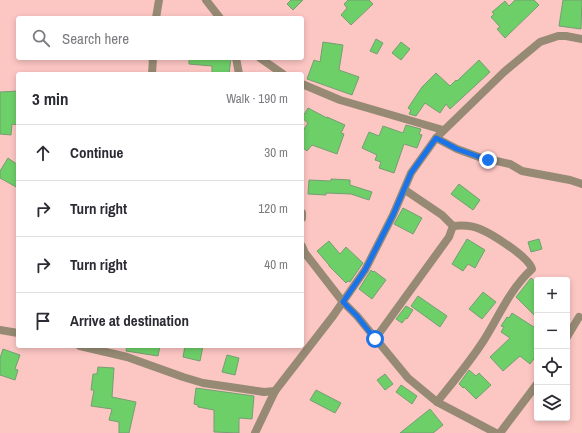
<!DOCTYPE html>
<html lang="en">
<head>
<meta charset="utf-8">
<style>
  body { margin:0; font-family:"Archivo Narrow",sans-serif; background:#f7f7f7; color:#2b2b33 }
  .controls { position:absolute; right:12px; bottom:12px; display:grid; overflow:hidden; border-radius:4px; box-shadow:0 2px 6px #0003 }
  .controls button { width:36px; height:36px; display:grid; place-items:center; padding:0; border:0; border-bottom:1px solid #e1e1e2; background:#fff; color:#2b2b33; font:20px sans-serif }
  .stop { position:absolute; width:12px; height:12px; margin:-9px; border:3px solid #1a73e8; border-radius:50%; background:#fff }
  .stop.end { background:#1a73e8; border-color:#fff; box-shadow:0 1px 4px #0008 }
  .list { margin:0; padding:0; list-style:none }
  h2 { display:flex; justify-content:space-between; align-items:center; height:52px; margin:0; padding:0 16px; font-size:17px }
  h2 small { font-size:13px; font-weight:400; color:#7c7c81 }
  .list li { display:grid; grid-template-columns:26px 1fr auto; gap:12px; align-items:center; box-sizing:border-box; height:56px; padding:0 16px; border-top:1px solid #e1e1e2 }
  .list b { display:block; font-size:15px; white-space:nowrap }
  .list em { font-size:13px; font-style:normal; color:#7c7c81 }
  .icon { flex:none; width:22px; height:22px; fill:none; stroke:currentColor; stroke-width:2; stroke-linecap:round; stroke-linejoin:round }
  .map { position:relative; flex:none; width:582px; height:433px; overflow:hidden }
  .search { position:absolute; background:#fff; box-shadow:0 2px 6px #0003; left:16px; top:16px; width:288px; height:44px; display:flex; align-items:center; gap:10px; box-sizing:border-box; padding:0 14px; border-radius:4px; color:#7c7c81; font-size:15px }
  .panel { position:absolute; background:#fff; box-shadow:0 2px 6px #0003; left:16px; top:72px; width:288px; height:276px; border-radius:4px }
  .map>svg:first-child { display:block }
</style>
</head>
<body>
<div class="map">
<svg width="582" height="433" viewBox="0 0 582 433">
  <rect width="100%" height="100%" fill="#fcc6c3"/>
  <!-- building -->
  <g fill="#6dcf68" stroke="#769e73">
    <polygon points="291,0 303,0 293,10 287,4"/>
    <polygon points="348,0 369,0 373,4 351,25 341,15 347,8 344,4"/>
    <polygon points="515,0 534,0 539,5 505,38 497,29 500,27 491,17 494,14 492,12 505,1 509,6"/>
    <polygon points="563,0 582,0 581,29 559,26"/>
    <polygon points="376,39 383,43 377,54 370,51"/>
    <polygon points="323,42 343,45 339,70 359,77 352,95 307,79 314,60 320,62"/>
    <polygon points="401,42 410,49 401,60 392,53"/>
    <polygon points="189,58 231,58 229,74 212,74 212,66 189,64"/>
    <polygon points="479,60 490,72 450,109 446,104 440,113 425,103 416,116 409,114 411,110 408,108 422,87 436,73 450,86 456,80 457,81"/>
    <polygon points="18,91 18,125 12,124 11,135 0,134 0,92"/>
    <polygon points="308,108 327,118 327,117 345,125 341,133 344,134 337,154 312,145 307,151 302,147 302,132 308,123 302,118"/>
    <polygon points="406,125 421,129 419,134 422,135 417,148 404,144 394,173 379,168 381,162 375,160 377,155 362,148 369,132 379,136 383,126 403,133"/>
    <polygon points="8,158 18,165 18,188 0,178 0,171"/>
    <polygon points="331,179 350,180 350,185 372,192 369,200 351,194 326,193 326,195 308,194 309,180 331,181"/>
    <polygon points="459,184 480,200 473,210 451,194"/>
    <polygon points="403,208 422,218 413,234 394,224"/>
    <polygon points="467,239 485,250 475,268 468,264 463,271 452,264"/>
    <polygon points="539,239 542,249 531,252 528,242"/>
    <polygon points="329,241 340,254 346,247 363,263 350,282 348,281 346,283 329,266 329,265 317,251"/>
    <polygon points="371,270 373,272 374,271 386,280 372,299 359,289"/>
    <polygon points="531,278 537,283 537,318 516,297"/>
    <polygon points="483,292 496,302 482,319 469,309"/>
    <polygon points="418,296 447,316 440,327 411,306"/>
    <polygon points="406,306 413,310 407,319 406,318 402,323 396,319"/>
    <polygon points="512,313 537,329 537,355 530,364 520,356 503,371 490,357 510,338 501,332 504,327 501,326 507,317 509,318"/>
    <polygon points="127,346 160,346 158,356 126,351"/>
    <polygon points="185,346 203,346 200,361 183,357"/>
    <polygon points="3,349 20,355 15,369 18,370 15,380 0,375 0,358"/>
    <polygon points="227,355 239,358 235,375 222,372"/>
    <polygon points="98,367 114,368 112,397 136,402 129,433 119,433 119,422 109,420 112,409 91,406 94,390 91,390 93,374 97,374"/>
    <polygon points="469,370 476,376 479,373 491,385 476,399 464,387 463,388 459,384"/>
    <polygon points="385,374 393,384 385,390 377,380"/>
    <polygon points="401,385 417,396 412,404 396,392"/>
    <polygon points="196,388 254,396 252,419 239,418 239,433 214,432 214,410 198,407 198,405 194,404"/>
    <polygon points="316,390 341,403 335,413 310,400"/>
    <polygon points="430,409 443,425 433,433 400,433"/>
  </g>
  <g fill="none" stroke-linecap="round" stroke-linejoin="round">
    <!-- street -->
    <g stroke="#968a74" stroke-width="8">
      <polyline points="206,0 220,18"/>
      <polyline points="156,18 159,0"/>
      <polyline points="236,58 239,74"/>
      <polyline points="260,58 283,74"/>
      <polyline points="152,74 153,58"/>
      <polyline points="302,84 340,100 443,130"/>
      <polyline points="436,138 457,149 479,157 510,164 522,171 570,180 582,184"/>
      <polyline points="302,213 302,218"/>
      <polyline points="302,246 305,253 343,302 357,316 408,378 437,402 496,433"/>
      <polyline points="0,330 18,333"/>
      <polyline points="567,337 579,317"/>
      <polyline points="375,339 449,237 453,226 442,215 405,190"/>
      <polyline points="80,346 127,357 183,377 203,383 264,392 275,391"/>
      <path d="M437 402C453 382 470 362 484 340 499 316 510 289 532 269 529 257 492 234 480 229 471 225 462 225 453 226"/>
      <polyline points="255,433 275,391 333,316 365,270 393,215 411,173 436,138 504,72 540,42 558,36 566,36 582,39"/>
      <polyline points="500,433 537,384"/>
    </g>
  </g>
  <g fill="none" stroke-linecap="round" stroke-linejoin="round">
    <!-- route -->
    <polyline stroke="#1a73e8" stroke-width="5" points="375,339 357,316 343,302 365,270 393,215 411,173 436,138 457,149 488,160"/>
  </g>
</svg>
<div class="controls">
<button>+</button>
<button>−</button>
<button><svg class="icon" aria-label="locate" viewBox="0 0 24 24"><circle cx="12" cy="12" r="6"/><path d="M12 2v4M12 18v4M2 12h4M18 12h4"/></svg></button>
<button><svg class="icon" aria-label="layers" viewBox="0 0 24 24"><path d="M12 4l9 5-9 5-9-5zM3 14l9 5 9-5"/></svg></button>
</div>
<div class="stop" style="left:375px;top:339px"></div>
<div class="stop end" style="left:488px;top:160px"></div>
<div class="search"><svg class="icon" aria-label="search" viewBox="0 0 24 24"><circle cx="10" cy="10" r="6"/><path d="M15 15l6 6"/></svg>Search here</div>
<section class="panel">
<h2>3 min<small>Walk · 190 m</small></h2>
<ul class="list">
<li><svg class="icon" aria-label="ahead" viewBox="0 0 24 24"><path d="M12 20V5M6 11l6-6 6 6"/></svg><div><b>Continue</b></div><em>30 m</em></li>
<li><svg class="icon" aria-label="right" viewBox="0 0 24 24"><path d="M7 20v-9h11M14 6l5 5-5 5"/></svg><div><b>Turn right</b></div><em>120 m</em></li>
<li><svg class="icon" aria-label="right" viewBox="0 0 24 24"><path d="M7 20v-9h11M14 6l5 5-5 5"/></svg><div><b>Turn right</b></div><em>40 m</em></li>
<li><svg class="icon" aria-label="arrive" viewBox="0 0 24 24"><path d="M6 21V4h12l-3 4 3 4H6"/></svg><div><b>Arrive at destination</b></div></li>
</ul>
</section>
</div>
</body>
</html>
